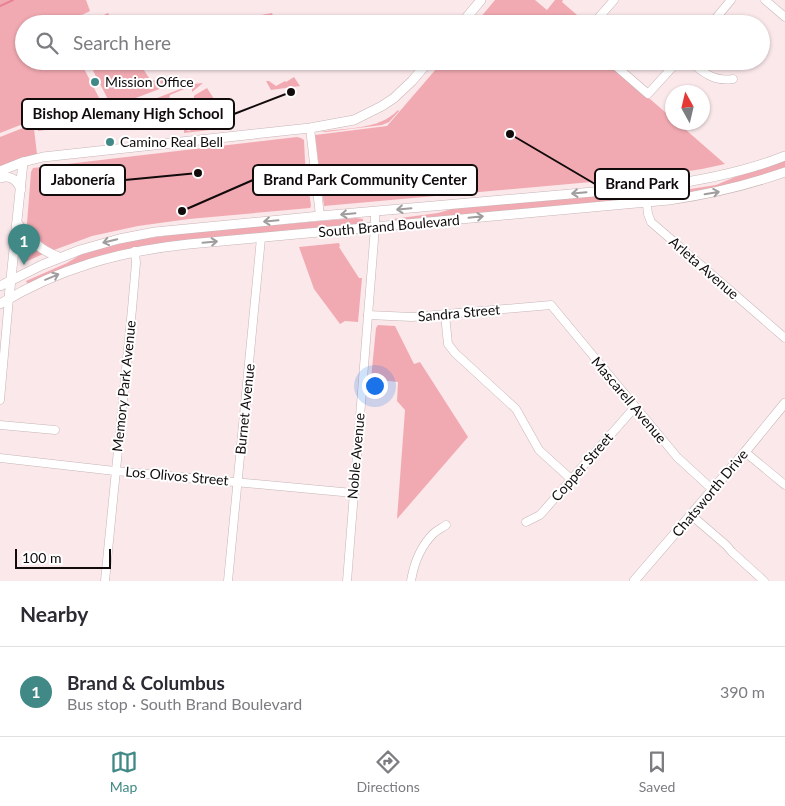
<!DOCTYPE html>
<html lang="en">
<head>
<meta charset="utf-8">
<style>
  body { margin:0; font-family:Lato,sans-serif; background:#f7f7f7; color:#2b2b33 }
  .compass { position:absolute; left:665px; top:85px; width:45px; height:45px; border-radius:50%; background:#fff; box-shadow:0 1px 4px #0004; rotate:352deg }
  .scale { position:absolute; left:15px; bottom:12px; width:96px; box-sizing:border-box; padding-left:5px; border:2px solid #110b0c; border-top:0; font-size:14px; line-height:18px; white-space:nowrap; color:#110b0c; -webkit-text-stroke:4px #fff; paint-order:stroke }
  .you { position:absolute; left:374px; top:385px; width:18px; height:18px; margin:-12px; border:4px solid #fff; border-radius:50%; background:#1a73e8; box-shadow:0 0 0 8px #1a73e833 }
  .badge { display:grid; place-items:center; width:32px; height:32px; border-radius:50%; background:#418986; color:#fff; font-size:16px; font-weight:700 }
  .pin { position:absolute; translate:-50% -41px; filter:drop-shadow(0 1px 2px #0008) }
  .pin::after { content:''; position:absolute; top:26px; width:18px; height:15px; background:inherit; clip-path:polygon(0 0,100% 0,50% 100%) }
  .list { margin:0; padding:0; list-style:none }
  h2 { display:flex; justify-content:space-between; align-items:center; height:65px; margin:0; padding:0 20px; font-size:21px }
  h2 small { font-size:16px; font-weight:400; color:#7c7c81 }
  .list li { display:grid; grid-template-columns:32px 1fr auto; gap:15px; align-items:center; box-sizing:border-box; height:90px; padding:0 20px; border-top:1px solid #e1e1e2 }
  .list b { display:block; font-size:19px; white-space:nowrap }
  .list p { margin:0; font-size:16px; white-space:nowrap; color:#7c7c81 }
  .list em { font-size:16px; font-style:normal; color:#7c7c81 }
  .icon { flex:none; width:28px; height:28px; fill:none; stroke:currentColor; stroke-width:2; stroke-linecap:round; stroke-linejoin:round }
  .map { position:relative; flex:none; width:785px; height:581px; overflow:hidden }
  .search { position:absolute; background:#fff; box-shadow:0 1px 4px #0004; left:15px; right:15px; top:15px; height:55px; display:flex; align-items:center; gap:12px; box-sizing:border-box; padding:0 18px; border-radius:28px; color:#7c7c81; font-size:19px }
  .sheet { height:155px; background:#fff }
  nav { display:flex; justify-content:space-around; align-items:center; box-sizing:border-box; height:70px; border-top:1px solid #e1e1e2; background:#fff; font-size:14px; color:#7c7c81 }
  nav a { display:grid; justify-items:center; gap:2px }
  nav .on { color:#418986 }
  .map>svg:first-child { display:block }
</style>
</head>
<body>
<div class="map">
<svg width="785" height="581" viewBox="0 0 785 581">
  <rect width="100%" height="100%" fill="#fbe8ea"/>
  <!-- green -->
  <g fill="#f2aab2">
    <polygon points="0,0 86,0 90,11 82,15 81,14 81,15 78,17 77,16 77,17 75,18 74,18 72,20 71,19 71,20 69,22 66,17 61,20 64,24 24,24 24,61 80,61 109,117 107,122 38,131 36,117 28,122 0,133"/>
    <polygon points="495,0 535,0 547,10 555,0 563,0 562,2 584,21 582,24 475,24"/>
    <polygon points="108,13 115,24 87,24 94,20 95,21 95,19"/>
    <polygon points="272,13 276,24 266,24 261,15"/>
    <polygon points="258,16 263,24 234,24"/>
    <polygon points="88,61 138,61 151,81 167,77 170,85 112,107"/>
    <polygon points="443,61 606,61 672,118 672,122 678,123 725,164 702,169 658,176 324,206 315,135 387,126"/>
    <polygon points="294,77 300,86 271,90 266,81 269,81 276,86 285,81 286,82"/>
    <polygon points="203,83 192,92 192,87 189,87 170,95 169,100 161,102 157,98 193,84"/>
    <polygon points="207,88 230,124 228,125 227,128 184,133 184,127 188,131 199,128 200,129 202,128 203,129 207,127 208,128 210,127 214,127 216,126 217,127 220,125 219,124 226,122 219,110 212,110 194,99 194,96 195,95"/>
    <path d="M398 110 399 111 389 122 382 125 326 132H320C346 127 378 131 398 110Z"/>
    <polygon points="28,126 32,126 34,129 37,154 0,166 0,137"/>
    <polygon points="297,137 301,138 304,140 305,161 311,206 310,208 189,219 138,226 92,236 54,250 45,245 37,238 31,232 27,223 31,172 33,168"/>
    <polygon points="785,160 785,169 719,188 662,197 662,193 665,193 716,185 735,177"/>
    <polygon points="622,193 630,195 630,200 393,221 393,219 438,213 455,208"/>
    <polygon points="356,218 363,219 363,224 169,242 130,249 106,254 77,263 30,283 27,283 26,281 67,263 80,255 106,247 135,240 193,232"/>
    <polygon points="27,240 43,254 23,263 22,262 25,241"/>
    <polygon points="339,243 340,246 339,247 359,278 362,278 358,322 345,321 340,324 314,289 299,247"/>
    <polygon points="378,325 395,326 414,364 420,362 468,437 397,519 405,410 397,401 398,382 371,379 376,328"/>
  </g>
  <g fill="none" stroke-linecap="round" stroke-linejoin="round">
    <!-- stream -->
    <polyline stroke="#e78291" stroke-width="2" points="0,6 13,0"/>
    <!-- minor casing -->
    <g stroke="#c7b5b6" stroke-width="9">
      <g id="minor">
        <polyline points="765,0 785,17"/>
        <polyline points="593,24 614,0"/>
        <polyline points="711,24 731,0"/>
        <polyline points="610,61 648,94 678,61"/>
        <path d="M690 61C703 73 715 82 733 79"/>
        <polyline points="310,128 320,216"/>
        <polyline points="645,187 648,214 651,222 785,338"/>
        <polyline points="368,315 412,317 551,305 677,457 713,490"/>
        <polyline points="445,315 448,344 455,353 516,409 539,450 572,480"/>
        <polyline points="0,400 9,298"/>
        <polyline points="0,425 55,430"/>
        <polyline points="745,452 785,485"/>
        <polyline points="0,458 115,471 353,493"/>
        <polyline points="691,515 726,545 732,552 764,581"/>
        <polyline points="526,522 540,515 635,407"/>
        <polyline points="105,581 132,309 136,263 135,251"/>
        <polyline points="228,581 261,238"/>
        <polyline points="347,581 375,227 375,211"/>
        <path d="M411 581C414 563 420 547 433 534 437 530 442 528 446 525"/>
      </g>
    </g>
    <!-- major casing -->
    <g stroke="#c7b5b6" stroke-width="10">
      <g id="major">
        <polyline points="461,24 481,0"/>
        <polyline points="0,171 23,162 43,157 310,128 354,120 382,106 394,98 412,81 429,61"/>
        <path d="M0 178C10 175 16 179 21 189"/>
        <path d="M17 223C30 239 39 250 59 257"/>
        <path d="M0 286 42 265 80 250 119 239 155 232 320 216 661 186C704 180 745 172 785 156"/>
        <polyline points="9,298 23,162"/>
        <path d="M0 304C59 268 121 251 189 244L669 200C711 194 745 186 785 172"/>
        <polyline points="634,581 745,452 785,403"/>
      </g>
    </g>
    <!-- minor -->
    <use href="#minor" stroke="#fff" stroke-width="8"/>
    <!-- major -->
    <use href="#major" stroke="#fff" stroke-width="9"/>
  </g>
  <!-- one-way arrows -->
  <defs><path id="oneway-shaft" d="M-6 0H5M1.5-3L5.5 0L1.5 3" fill="none" stroke-width="1.6" stroke-linecap="round" stroke-linejoin="round" transform="scale(1.25)"/></defs>
  <g stroke="#a09d9e">
    <use href="#oneway-shaft" transform="translate(579 193) rotate(175)"/>
    <use href="#oneway-shaft" transform="translate(712 193) rotate(-10)"/>
    <use href="#oneway-shaft" transform="translate(404 209) rotate(175)"/>
    <use href="#oneway-shaft" transform="translate(348 214) rotate(175)"/>
    <use href="#oneway-shaft" transform="translate(476 217) rotate(-6)"/>
    <use href="#oneway-shaft" transform="translate(271 221) rotate(175)"/>
    <use href="#oneway-shaft" transform="translate(110 241) rotate(166)"/>
    <use href="#oneway-shaft" transform="translate(210 242) rotate(-5)"/>
    <use href="#oneway-shaft" transform="translate(52 277) rotate(-23)"/>
  </g>
  <!-- markers -->
  <g fill="#418986" stroke="#fff" stroke-width="2">
    <circle cx="95" cy="82" r="5"/>
    <circle cx="110" cy="142" r="5"/>
  </g>
  <g text-anchor="middle" stroke-width="4" stroke-linejoin="round" paint-order="stroke">
    <!-- poi labels -->
    <g font-size="14" fill="#110b0c" stroke="#fff" text-anchor="start">
      <text x="105" y="87">Mission Office</text>
      <text x="120" y="147">Camino Real Bell</text>
    </g>
    <!-- street labels -->
    <g font-size="14" fill="#110b0c" stroke="#fff">
      <text transform="translate(389 226) rotate(-5)" y="5">South Brand Boulevard</text>
      <text transform="translate(704 268) rotate(41)" y="5">Arleta Avenue</text>
      <text transform="translate(459 313) rotate(-5)" y="5">Sandra Street</text>
      <text transform="translate(124 386) rotate(-84)" y="5">Memory Park Avenue</text>
      <text transform="translate(629 400) rotate(50)" y="5">Mascarell Avenue</text>
      <text transform="translate(245 409) rotate(-84)" y="5">Burnet Avenue</text>
      <text transform="translate(356 456) rotate(-85)" y="5">Noble Avenue</text>
      <text transform="translate(582 467) rotate(-49)" y="5">Copper Street</text>
      <text transform="translate(177 476) rotate(5)" y="5">Los Olivos Street</text>
      <text transform="translate(710 493) rotate(-50)" y="5">Chatsworth Drive</text>
    </g>
  </g>
  <!-- callouts -->
  <path fill="none" stroke="#110b0c" stroke-width="2" d="M291 92L234 114M198 173L125 180M182 211L253 180M510 134L595 184"/>
  <g fill="#110b0c" stroke="#fff" stroke-width="2">
    <circle cx="291" cy="92" r="5"/>
    <circle cx="198" cy="173" r="5"/>
    <circle cx="182" cy="211" r="5"/>
    <circle cx="510" cy="134" r="5"/>
  </g>
  <g fill="#fff" stroke="#110b0c" stroke-width="2">
    <rect x="22" y="99" width="212" height="30" rx="5"/>
    <rect x="40" y="165" width="85" height="30" rx="5"/>
    <rect x="253" y="165" width="224" height="30" rx="5"/>
    <rect x="595" y="169" width="94" height="30" rx="5"/>
  </g>
  <g font-size="15" text-anchor="middle" font-weight="bold" fill="#110b0c">
    <text x="128" y="119">Bishop Alemany High School</text>
    <text x="83" y="185">Jabonería</text>
    <text x="365" y="185">Brand Park Community Center</text>
    <text x="642" y="189">Brand Park</text>
  </g>
</svg>
<svg class="compass" viewBox="-18 -18 36 36"><path d="M0-13l5 13h-10z" fill="#e53935"/><path d="M0 13l5-13h-10z" fill="#7c7c81"/></svg>
<div class="scale">100 m</div>
<div class="you"></div>
<div class="pin badge" style="left:24px;top:265px">1</div>
<div class="search"><svg class="icon" aria-label="search" viewBox="0 0 24 24"><circle cx="10" cy="10" r="6"/><path d="M15 15l6 6"/></svg>Search here</div>
</div>
<section class="sheet">
<h2>Nearby<small></small></h2>
<ul class="list">
<li><span class="badge">1</span><div><b>Brand &amp; Columbus</b><p>Bus stop · South Brand Boulevard</p></div><em>390 m</em></li>
</ul>
</section>
<nav>
<a class="on"><svg class="icon" aria-label="map" viewBox="0 0 24 24"><path d="M3 6l6-2 6 2 6-2v14l-6 2-6-2-6 2zM9 4v14M15 6v14"/></svg>Map</a>
<a><svg class="icon" aria-label="directions" viewBox="0 0 24 24"><path d="M12 3l9 9-9 9-9-9zM9 14v-3h6M13 9l2 2-2 2"/></svg>Directions</a>
<a><svg class="icon" aria-label="saved" viewBox="0 0 24 24"><path d="M7 4h10v16l-5-4-5 4z"/></svg>Saved</a>
</nav>
</body>
</html>
